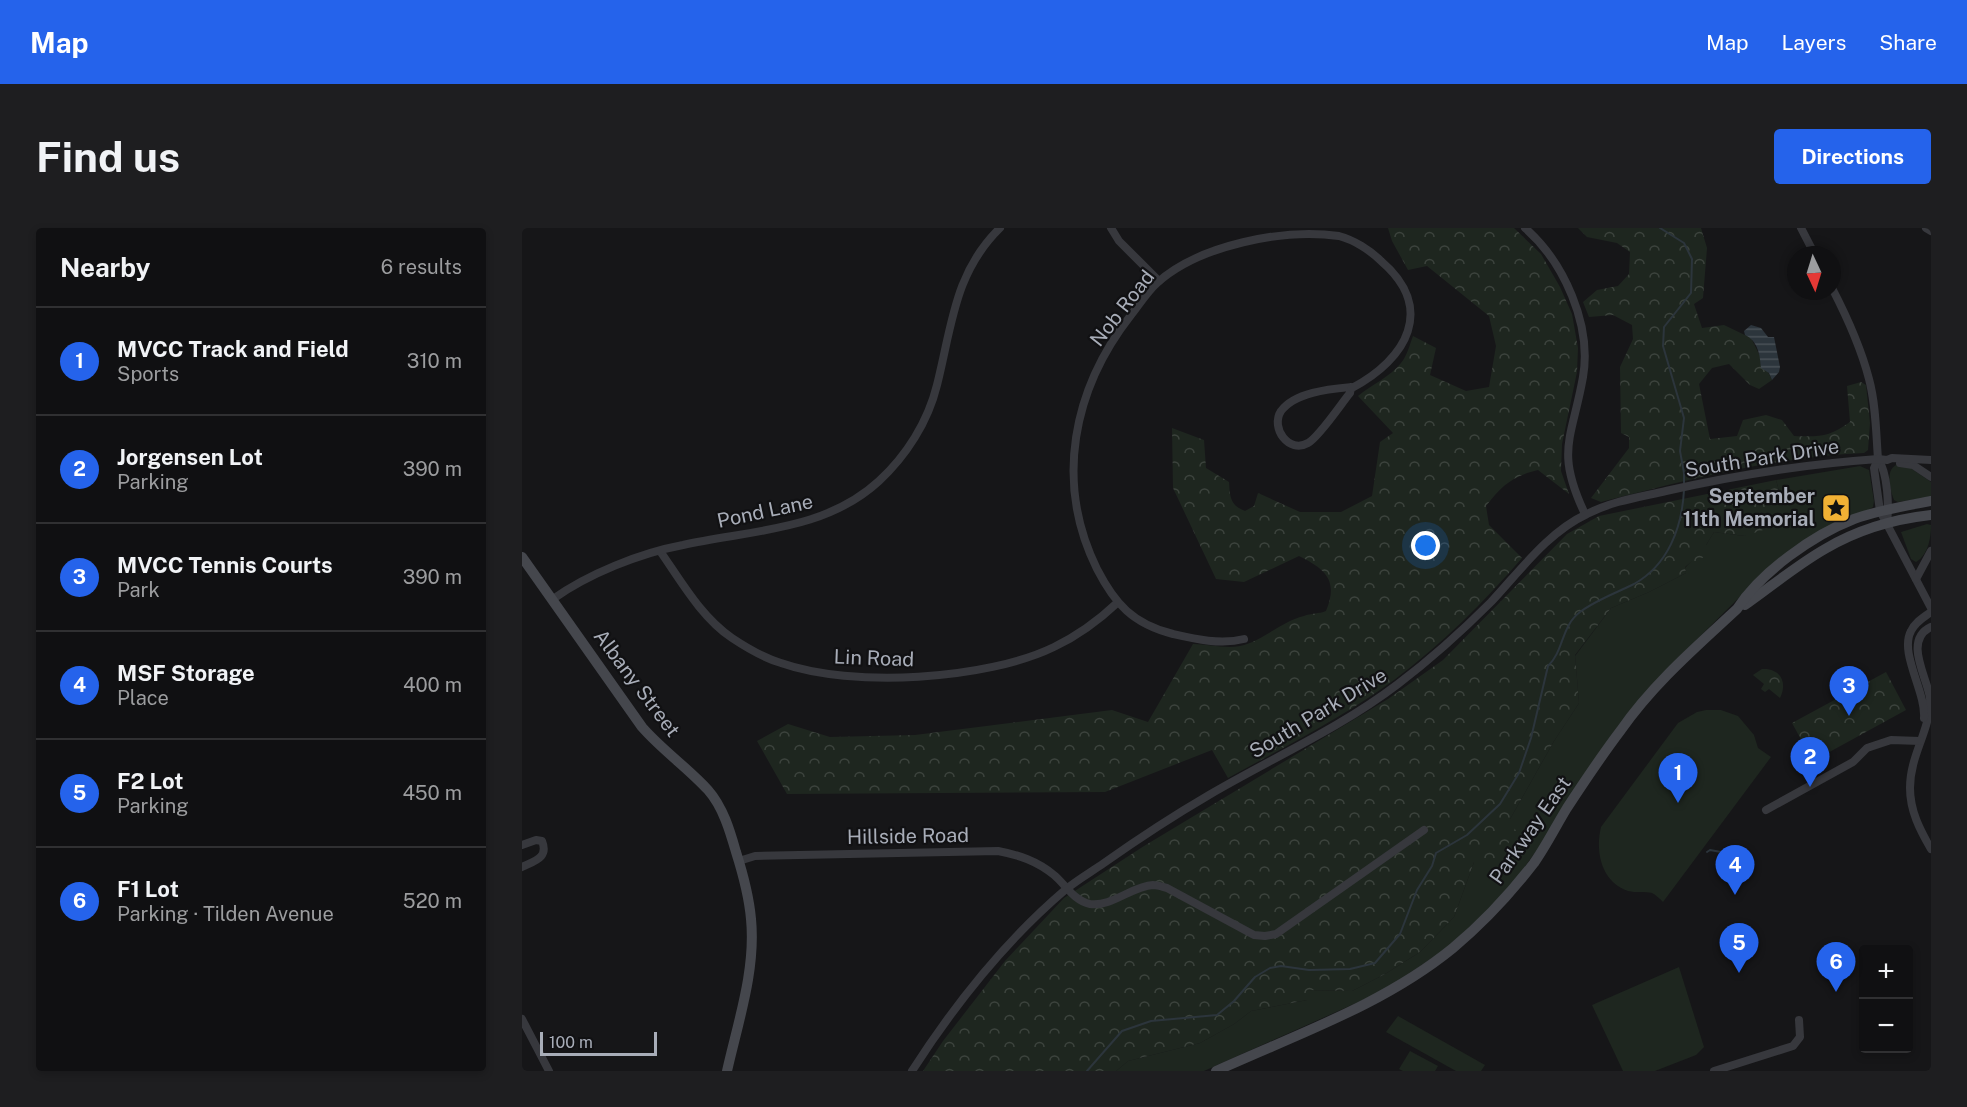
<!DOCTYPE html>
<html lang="en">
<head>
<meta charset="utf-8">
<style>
  body { margin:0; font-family:"Public Sans",sans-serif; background:#1e1e20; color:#f1f3f6 }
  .controls { position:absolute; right:18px; bottom:18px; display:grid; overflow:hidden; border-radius:6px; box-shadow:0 3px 9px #0003 }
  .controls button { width:54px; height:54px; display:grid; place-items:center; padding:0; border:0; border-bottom:2px solid #303032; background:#101012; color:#f1f3f6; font:30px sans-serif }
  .compass { position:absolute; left:1265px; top:18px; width:54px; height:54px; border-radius:50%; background:#101012; box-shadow:0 3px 9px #0003; rotate:176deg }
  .scale { position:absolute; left:18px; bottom:15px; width:117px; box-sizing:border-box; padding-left:6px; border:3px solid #a8adb8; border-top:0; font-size:16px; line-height:21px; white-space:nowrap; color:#a8adb8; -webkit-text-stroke:4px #111113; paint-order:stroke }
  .you { position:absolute; left:904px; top:318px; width:21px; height:21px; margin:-15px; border:4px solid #fff; border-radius:50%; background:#1a73e8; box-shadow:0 0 0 9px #1a73e833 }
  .badge { display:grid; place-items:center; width:39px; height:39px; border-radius:50%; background:#2563eb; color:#fff; font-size:20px; font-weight:700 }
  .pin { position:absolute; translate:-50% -50px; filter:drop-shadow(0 2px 3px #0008) }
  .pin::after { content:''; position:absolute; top:32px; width:21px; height:18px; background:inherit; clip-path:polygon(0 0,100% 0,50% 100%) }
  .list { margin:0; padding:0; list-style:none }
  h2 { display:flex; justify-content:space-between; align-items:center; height:78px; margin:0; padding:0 24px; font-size:26px }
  h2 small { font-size:20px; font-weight:400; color:#9c9d9f }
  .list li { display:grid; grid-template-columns:39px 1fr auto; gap:18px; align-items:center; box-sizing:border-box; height:108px; padding:0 24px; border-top:2px solid #303032 }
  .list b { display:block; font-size:22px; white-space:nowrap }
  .list p { margin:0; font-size:20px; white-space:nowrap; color:#9c9d9f }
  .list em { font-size:20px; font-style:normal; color:#9c9d9f }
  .map { position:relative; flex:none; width:1409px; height:843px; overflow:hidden; border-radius:6px }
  header { display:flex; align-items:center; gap:36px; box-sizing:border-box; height:84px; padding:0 30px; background:#2563eb; color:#fff }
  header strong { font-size:28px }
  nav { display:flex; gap:33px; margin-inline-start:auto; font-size:21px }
  .intro { display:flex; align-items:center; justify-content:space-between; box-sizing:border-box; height:144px; padding:0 36px }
  h1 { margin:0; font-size:42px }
  .button { padding:15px 27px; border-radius:6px; background:#2563eb; color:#fff; font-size:21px; font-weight:700 }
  main { display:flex; gap:36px; padding:0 36px }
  aside { flex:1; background:#101012; border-radius:6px; box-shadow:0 3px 9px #0003 }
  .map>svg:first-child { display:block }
</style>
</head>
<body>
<header>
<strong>Map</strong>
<nav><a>Map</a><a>Layers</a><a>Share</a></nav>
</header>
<div class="intro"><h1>Find us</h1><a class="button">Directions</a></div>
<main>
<aside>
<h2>Nearby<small>6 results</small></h2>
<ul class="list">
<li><span class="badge">1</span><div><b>MVCC Track and Field</b><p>Sports</p></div><em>310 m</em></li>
<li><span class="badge">2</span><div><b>Jorgensen Lot</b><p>Parking</p></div><em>390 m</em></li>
<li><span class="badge">3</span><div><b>MVCC Tennis Courts</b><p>Park</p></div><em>390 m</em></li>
<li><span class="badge">4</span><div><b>MSF Storage</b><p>Place</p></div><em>400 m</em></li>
<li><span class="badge">5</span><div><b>F2 Lot</b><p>Parking</p></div><em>450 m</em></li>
<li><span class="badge">6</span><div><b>F1 Lot</b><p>Parking · Tilden Avenue</p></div><em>520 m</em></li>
</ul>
</aside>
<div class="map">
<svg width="1409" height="843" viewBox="0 0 1409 843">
  <defs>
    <pattern id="forest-crowns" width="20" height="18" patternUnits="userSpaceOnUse" patternTransform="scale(1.5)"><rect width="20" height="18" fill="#1e261f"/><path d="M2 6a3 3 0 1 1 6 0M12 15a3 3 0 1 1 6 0" fill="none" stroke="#3c433d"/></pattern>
    <pattern id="water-rules" width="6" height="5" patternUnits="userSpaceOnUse" patternTransform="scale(1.5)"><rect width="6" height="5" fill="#2c353c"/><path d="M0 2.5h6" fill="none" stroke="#485056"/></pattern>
  </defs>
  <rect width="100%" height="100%" fill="#161618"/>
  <!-- green -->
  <g fill="#1e261f">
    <path d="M1374 237 1387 239 1409 254V269L1376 274 1372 272C1368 262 1363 243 1374 237Z"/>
    <polygon points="1338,238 1347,242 1352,273 1351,279 1241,346 1150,436 991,655 960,689 928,718 861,763 682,843 594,843 606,833 678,815 712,796 729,783 785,772 785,762 830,763 863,746 898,724 932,689 952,634 988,591 1032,513 1057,475 1053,428 1089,380 1127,364 1164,345 1163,340 1184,317 1192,304 1223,308 1261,278 1254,252"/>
    <path d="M1405 296 1409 297C1409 310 1406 327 1394 334L1389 331 1379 304Z"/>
    <path d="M1184 482H1199L1216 488 1232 507 1236 520 1249 529 1141 674C1138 671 1134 667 1130 665 1123 663 1114 665 1106 663 1079 654 1073 623 1079 599L1156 495 1175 484Z"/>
    <polygon points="1157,739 1182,819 1174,827 1133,843 1101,843 1070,777"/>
    <polygon points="876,788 963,837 959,843 934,843 864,804"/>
    <polygon points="888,823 916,838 913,843 881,843 877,841"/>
  </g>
  <!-- forest -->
  <g fill="url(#forest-crowns)">
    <path d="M866 0H992L1019 26 1038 59 1050 86 1056 120 1055 144 1040 216 1039 243 1047 266 1016 242C991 248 980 257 964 278L967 297 1000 330C961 375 920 416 872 452 820 490 762 519 706 550L690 522 583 564 265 566 235 513 266 496 308 509 393 507 590 482 626 494 671 416C685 416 704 421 718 418 741 413 758 394 782 388 789 385 797 386 804 383 817 352 803 341 777 328L722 354 694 351 651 260 650 200 682 212 684 240 707 254C708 269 708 277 723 283L732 278 736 265 778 284H819L850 268 858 214 871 205 836 168C850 156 867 150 879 135 885 128 888 116 891 108L914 120 908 147 944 163 967 159 974 118 967 88 905 38 886 42 870 13Z"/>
    <path d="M1056 0H1179L1185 20 1181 70 1172 76 1180 100 1202 97 1229 110 1250 152 1237 161 1228 157 1207 136 1190 140 1177 156 1188 211 1215 208 1221 192 1244 187 1260 192 1272 208C1298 209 1307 209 1328 194L1325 158 1339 154 1344 157 1348 195 1346 222 1342 225C1253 229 1165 252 1079 274L1069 270 1107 220V209L1099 205 1098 139 1111 111 1110 97 1091 87 1067 89 1061 74 1075 62 1096 58 1107 46 1108 24 1095 15 1065 9Z"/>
    <polygon points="1254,252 1261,278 1244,301 1223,308 1192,304 1184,317 1183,328 1176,333 1170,333 1163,339 1164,345 1127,364 1089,380 1053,427 1057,475 1032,513 988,591 995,605 970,634 952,634 932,689 898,724 863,746 830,763 786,762 785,772 729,783 712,796 678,815 606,833 594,843 401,843 421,813 483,733 542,670 622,618 866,471 921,432 1045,306 1077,288"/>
    <path d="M1240 441C1258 440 1266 454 1258 470L1247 461 1243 464 1239 461 1242 456 1231 447Z"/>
    <polygon points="1364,444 1384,482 1291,533 1270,495"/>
  </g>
  <!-- water -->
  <path fill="url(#water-rules)" d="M1229 97 1239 100 1246 109H1252L1258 139 1257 144 1250 152 1247 145 1239 140C1238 127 1236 113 1223 107L1222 103Z"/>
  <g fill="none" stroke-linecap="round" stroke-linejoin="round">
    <!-- stream -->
    <g stroke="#2c353c" stroke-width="2">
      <polyline points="1138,0 1162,15 1170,31 1169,65 1142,99 1141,118 1162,190 1158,223 1162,245 1162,257"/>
      <polyline points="1185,624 1188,622 1199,624"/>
      <path d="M565 843 600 803 629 793 695 787 712 773 733 749 748 740 759 738 787 742 828 741 853 735 878 706 895 662 910 638 914 625 945 607 978 576 997 545 1009 510 1026 438C1042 423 1039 398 1058 384 1074 372 1094 365 1112 356 1146 337 1160 300 1162 262"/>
    </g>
    <!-- street -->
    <g stroke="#37383d" stroke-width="8">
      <polyline points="589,0 597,13 637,53"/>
      <path d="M1003 0C1042 34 1070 97 1061 149 1050 211 1033 223 1063 286"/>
      <polyline points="1279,0 1293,27"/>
      <polyline points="1404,0 1409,3"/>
      <path d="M1310 60C1325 89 1339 120 1347 151 1354 177 1354 205 1356 231 1366 245 1367 279 1365 295"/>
      <path d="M829 159 828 165C819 176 797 209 786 215 767 226 748 200 759 183 773 164 808 161 829 159Z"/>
      <polyline points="1356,231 1352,240 1358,283 1409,380"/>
      <polyline points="1378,235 1391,237 1409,249"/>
      <path d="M138 323C159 353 179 389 210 410 225 420 242 430 259 435 330 460 464 452 532 419 555 408 577 392 595 375"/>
      <polyline points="1394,351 1409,323"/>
      <path d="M31 371C66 346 118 325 161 317 228 302 303 303 357 253 384 228 406 194 415 157 430 98 432 45 478 0"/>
      <path d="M1409 399C1381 412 1405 449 1408 470 1409 502 1388 526 1388 560 1388 583 1398 602 1409 621"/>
      <path d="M722 411C699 417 673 411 651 406 611 396 593 376 575 341 532 254 551 161 609 87 617 77 625 64 635 55 677 17 762 0 817 8 832 12 848 22 859 33 914 80 885 131 830 160"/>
      <path d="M1402 490C1404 464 1377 425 1389 403 1393 394 1402 389 1409 384"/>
      <polyline points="1244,582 1331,534 1345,520 1369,512 1398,513"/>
      <path d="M0 617 14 612 20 613C27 630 12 633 0 639"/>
      <path d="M217 633 233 628 476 623C497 627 515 633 532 647 543 656 552 673 568 676 590 679 610 658 631 657 636 657 641 659 645 660L732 707 743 708 754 706 902 602"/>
      <polyline points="0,791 27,843"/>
      <path d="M390 843C433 776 482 714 543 662 555 652 569 644 582 635 616 611 651 588 687 567 750 530 817 501 876 456 909 431 940 403 969 374 998 343 1026 304 1065 286 1090 273 1118 269 1144 263 1214 247 1284 236 1356 231L1365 232 1370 230 1409 232"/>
      <polyline points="1192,843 1271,818 1278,809 1277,792"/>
    </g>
    <!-- secondary -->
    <g stroke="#45474d" stroke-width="10">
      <path d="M0 329 120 499C140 522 166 540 186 562 201 579 208 603 214 624 221 646 227 668 229 691 234 742 216 794 205 843"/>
      <path d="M1223 377C1250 358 1275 337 1303 321 1335 302 1373 291 1409 287"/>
      <path d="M694 843C775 806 861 777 931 720 961 695 988 666 1012 635 1024 618 1034 598 1045 580 1062 554 1080 527 1099 502 1131 456 1174 419 1215 381 1239 344 1291 307 1332 291 1357 282 1383 278 1409 273"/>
    </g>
  </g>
  <!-- icons -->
  <defs>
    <g id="sight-square" transform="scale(1.5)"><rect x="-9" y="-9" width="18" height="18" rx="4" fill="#f2b134" stroke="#111113"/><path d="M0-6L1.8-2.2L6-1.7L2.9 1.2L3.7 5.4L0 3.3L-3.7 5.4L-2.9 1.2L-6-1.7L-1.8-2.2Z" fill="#111"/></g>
  </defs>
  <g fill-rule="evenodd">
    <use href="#sight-square" x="1314" y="280"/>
  </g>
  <g text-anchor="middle" stroke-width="4.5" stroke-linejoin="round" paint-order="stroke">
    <!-- street labels -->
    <g font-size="20" fill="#a8adb8" stroke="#111113">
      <text transform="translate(600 80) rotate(-52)" y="7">Nob Road</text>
      <text transform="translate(1240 230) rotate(-9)" y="7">South Park Drive</text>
      <text transform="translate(243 283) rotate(-12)" y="7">Pond Lane</text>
      <text transform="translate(352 430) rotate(2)" y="7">Lin Road</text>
      <text transform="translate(115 455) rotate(53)" y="7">Albany Street</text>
      <text transform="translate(796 485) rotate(-31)" y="7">South Park Drive</text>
      <text transform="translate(1008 602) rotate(-55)" y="7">Parkway East</text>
      <text transform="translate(386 608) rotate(-1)" y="7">Hillside Road</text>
    </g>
    <!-- poi labels -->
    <g font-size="20" font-weight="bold" fill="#a8adb8" stroke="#111113" text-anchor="end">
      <text x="1293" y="275">September<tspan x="1293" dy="23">11th Memorial</tspan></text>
    </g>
  </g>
</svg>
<div class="controls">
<button>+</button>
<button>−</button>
</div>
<svg class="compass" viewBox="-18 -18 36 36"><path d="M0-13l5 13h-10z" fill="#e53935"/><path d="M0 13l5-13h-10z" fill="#9c9d9f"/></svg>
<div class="scale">100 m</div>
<div class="you"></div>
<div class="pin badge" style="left:1156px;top:575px">1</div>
<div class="pin badge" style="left:1288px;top:559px">2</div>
<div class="pin badge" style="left:1327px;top:488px">3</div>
<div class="pin badge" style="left:1213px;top:667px">4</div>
<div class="pin badge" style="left:1217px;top:745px">5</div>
<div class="pin badge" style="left:1314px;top:764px">6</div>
</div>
</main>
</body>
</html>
